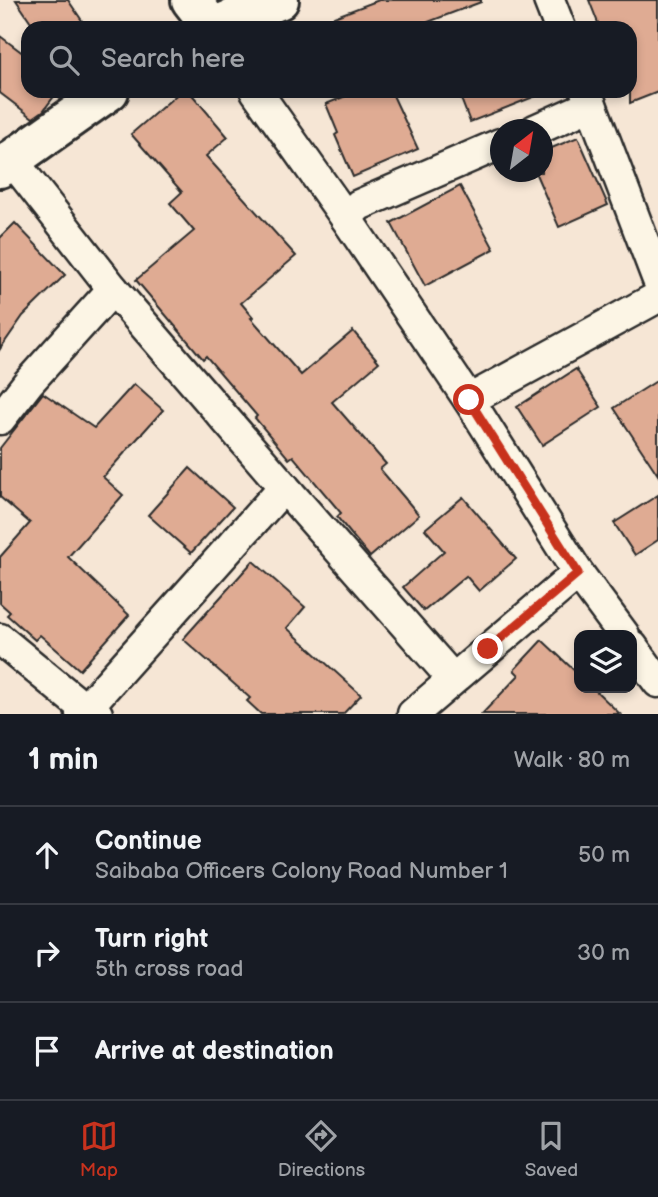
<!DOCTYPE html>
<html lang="en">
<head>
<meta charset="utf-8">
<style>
  body { margin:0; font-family:"Balsamiq Sans",sans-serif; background:#20242c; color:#f1f3f6 }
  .controls { position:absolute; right:21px; bottom:21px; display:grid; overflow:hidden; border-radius:14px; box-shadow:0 4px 10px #0003 }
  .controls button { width:63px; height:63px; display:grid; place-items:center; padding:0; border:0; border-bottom:2px solid #363941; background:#171b24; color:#f1f3f6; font:35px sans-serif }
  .compass { position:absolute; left:490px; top:119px; width:63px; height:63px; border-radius:50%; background:#171b24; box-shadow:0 4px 10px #0003; rotate:31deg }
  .stop { position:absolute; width:21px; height:21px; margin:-16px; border:5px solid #c8321e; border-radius:50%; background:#fff }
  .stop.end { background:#c8321e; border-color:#fff; box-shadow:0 2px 7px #0008 }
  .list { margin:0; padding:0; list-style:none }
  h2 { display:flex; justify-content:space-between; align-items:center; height:91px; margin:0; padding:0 28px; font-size:30px }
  h2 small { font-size:23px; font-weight:400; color:#9ea1a6 }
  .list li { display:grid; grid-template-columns:46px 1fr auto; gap:21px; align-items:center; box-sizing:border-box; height:98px; padding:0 28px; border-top:2px solid #363941 }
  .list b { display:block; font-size:26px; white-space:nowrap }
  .list p { margin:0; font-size:23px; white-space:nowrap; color:#9ea1a6 }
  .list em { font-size:23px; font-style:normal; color:#9ea1a6 }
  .icon { flex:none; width:38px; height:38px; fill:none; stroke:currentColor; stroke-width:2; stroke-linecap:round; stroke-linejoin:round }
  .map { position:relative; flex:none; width:658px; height:714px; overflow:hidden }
  .search { position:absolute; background:#171b24; box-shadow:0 4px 10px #0003; left:21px; right:21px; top:21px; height:77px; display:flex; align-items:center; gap:18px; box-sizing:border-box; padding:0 24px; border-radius:21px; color:#9ea1a6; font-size:26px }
  .sheet { height:385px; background:#171b24 }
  nav { display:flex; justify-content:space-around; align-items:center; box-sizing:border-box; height:98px; border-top:2px solid #363941; background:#171b24; font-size:19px; color:#9ea1a6 }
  nav a { display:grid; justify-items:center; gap:4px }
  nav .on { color:#c8321e }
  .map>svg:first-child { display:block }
</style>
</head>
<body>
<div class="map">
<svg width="658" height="714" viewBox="0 0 658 714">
  <rect width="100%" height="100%" fill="#f6e6d5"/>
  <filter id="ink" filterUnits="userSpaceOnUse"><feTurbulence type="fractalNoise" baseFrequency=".0143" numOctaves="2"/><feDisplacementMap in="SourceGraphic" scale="14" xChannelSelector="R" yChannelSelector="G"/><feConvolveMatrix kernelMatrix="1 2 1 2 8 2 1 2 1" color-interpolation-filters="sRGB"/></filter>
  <g filter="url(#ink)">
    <!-- building -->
    <g fill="#dfab93" stroke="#2b2b2b" stroke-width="2">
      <polygon points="16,0 68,0 87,28 35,28"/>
      <polygon points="379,0 481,0 481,2 428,22 431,28 311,28 310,26"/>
      <polygon points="589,0 658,0 658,92 630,103 630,28 600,28"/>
      <polygon points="0,36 28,57 28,91 58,91 43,111 33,118 0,93"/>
      <polygon points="181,91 189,91 228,137 206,156 296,256 241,303 253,317 251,318 301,375 353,331 379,362 332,402 386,464 380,469 419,515 370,557 337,517 341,513 293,456 289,459 255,418 257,416 206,356 203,359 136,280 194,231 170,203 182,192 131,134"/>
      <polygon points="358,91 391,91 418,149 353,177 335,135 338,133 326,104"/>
      <polygon points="458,91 546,91 546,92 470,122"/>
      <polygon points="578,137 608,205 559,227 535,172 542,172 542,152"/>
      <polygon points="460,186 494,249 425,286 391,223"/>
      <polygon points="15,223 65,275 23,316 0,349 0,238"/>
      <polygon points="576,369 601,407 542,445 517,407"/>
      <polygon points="658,380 658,475 614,408"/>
      <polygon points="134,384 163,410 103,477 123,495 68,557 129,615 80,670 40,635 35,640 7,615 10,612 0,603 0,557 30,523 0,497 0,448 43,393 94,428"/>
      <polygon points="190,468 233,507 191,553 148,515"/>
      <polygon points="658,495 658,540 635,555 614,523"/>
      <polygon points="463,497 516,559 479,591 466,576 424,611 403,587 444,551 425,529"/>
      <polygon points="253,561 305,607 287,628 361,695 343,714 261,714 247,701 250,698 183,639"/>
      <polygon points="542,640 579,675 579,688 593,688 620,714 482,714 519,675 514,670"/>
    </g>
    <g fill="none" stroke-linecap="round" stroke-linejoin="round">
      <!-- street casing -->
      <g stroke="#2b2b2b" stroke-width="35">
        <g id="street">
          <polyline points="549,0 560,28"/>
          <polyline points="256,91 346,218 469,400 578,573 624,635"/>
          <polyline points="586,91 658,280"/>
          <polyline points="535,130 591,105"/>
          <polyline points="12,160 113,289 284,487 453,679"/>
          <polyline points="346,218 359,205 500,144"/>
          <polyline points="469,400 658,297"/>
          <polyline points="0,419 28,383 113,289"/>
          <polyline points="0,639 85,709 97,714"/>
          <polyline points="632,646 658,682"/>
          <polyline points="81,714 284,487"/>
          <polyline points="413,714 578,573"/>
        </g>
      </g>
      <!-- secondary casing -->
      <g stroke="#2b2b2b" stroke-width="44">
        <g id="secondary">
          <polyline points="191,0 212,27"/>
          <polyline points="210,28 279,0"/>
          <polyline points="0,168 109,91"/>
        </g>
      </g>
      <!-- street -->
      <use href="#street" stroke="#fcf5e5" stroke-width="30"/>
      <!-- secondary -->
      <use href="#secondary" stroke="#fcf5e5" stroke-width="38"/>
    </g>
  </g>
  <g fill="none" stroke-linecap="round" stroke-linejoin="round" filter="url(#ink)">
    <!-- route -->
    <polyline stroke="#c8321e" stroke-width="9" points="469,400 578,573 488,649"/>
  </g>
</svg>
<div class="controls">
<button><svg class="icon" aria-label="layers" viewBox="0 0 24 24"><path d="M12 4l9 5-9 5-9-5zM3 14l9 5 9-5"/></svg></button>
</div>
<svg class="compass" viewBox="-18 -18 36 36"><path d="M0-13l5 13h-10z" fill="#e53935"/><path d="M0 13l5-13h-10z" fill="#9ea1a6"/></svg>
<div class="stop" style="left:469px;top:400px"></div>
<div class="stop end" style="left:488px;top:649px"></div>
<div class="search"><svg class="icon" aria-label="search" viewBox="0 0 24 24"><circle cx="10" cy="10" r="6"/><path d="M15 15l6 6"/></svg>Search here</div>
</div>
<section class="sheet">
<h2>1 min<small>Walk · 80 m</small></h2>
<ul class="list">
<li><svg class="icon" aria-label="ahead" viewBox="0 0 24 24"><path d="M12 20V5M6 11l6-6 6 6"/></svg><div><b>Continue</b><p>Saibaba Officers Colony Road Number 1</p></div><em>50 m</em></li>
<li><svg class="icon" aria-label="right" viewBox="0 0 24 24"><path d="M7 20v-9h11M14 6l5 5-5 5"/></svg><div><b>Turn right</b><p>5th cross road</p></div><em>30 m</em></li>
<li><svg class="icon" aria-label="arrive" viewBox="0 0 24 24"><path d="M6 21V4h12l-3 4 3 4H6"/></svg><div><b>Arrive at destination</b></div></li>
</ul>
</section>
<nav>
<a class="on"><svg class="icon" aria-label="map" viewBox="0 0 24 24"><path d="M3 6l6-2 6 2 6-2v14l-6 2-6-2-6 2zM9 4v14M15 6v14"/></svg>Map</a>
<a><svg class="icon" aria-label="directions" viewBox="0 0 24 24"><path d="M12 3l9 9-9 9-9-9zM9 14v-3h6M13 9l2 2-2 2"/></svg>Directions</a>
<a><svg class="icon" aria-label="saved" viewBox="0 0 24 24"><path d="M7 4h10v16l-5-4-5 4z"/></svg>Saved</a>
</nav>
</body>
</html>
